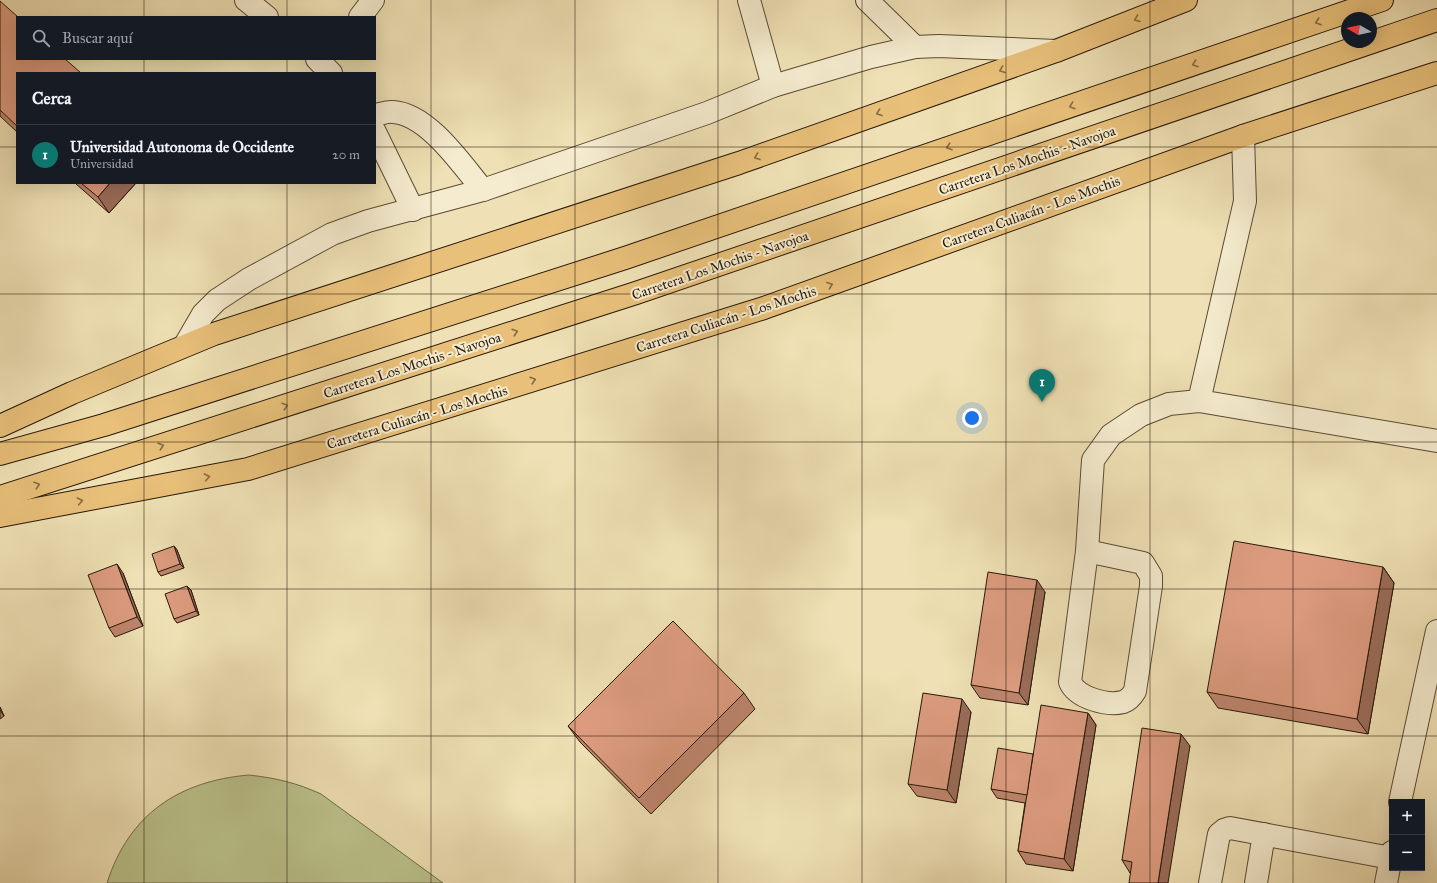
<!DOCTYPE html>
<html lang="es">
<head>
<meta charset="utf-8">
<style>
  body { margin:0; font-family:"IM FELL Great Primer",serif; background:#20242c; color:#f1f3f6 }
  .controls { position:absolute; right:12px; bottom:12px; display:grid; overflow:hidden; border-radius:0px; box-shadow:0 4px 16px #0002 }
  .controls button { width:36px; height:36px; display:grid; place-items:center; padding:0; border:0; border-bottom:1px solid #363941; background:#171b24; color:#f1f3f6; font:20px sans-serif }
  .compass { position:absolute; left:1341px; top:12px; width:36px; height:36px; border-radius:50%; background:#171b24; box-shadow:0 4px 16px #0002; rotate:279deg }
  .you { position:absolute; left:972px; top:418px; width:14px; height:14px; margin:-10px; border:3px solid #fff; border-radius:50%; background:#1a73e8; box-shadow:0 0 0 6px #1a73e833 }
  .badge { display:grid; place-items:center; width:26px; height:26px; border-radius:50%; background:#0f766e; color:#fff; font-size:13px; font-weight:700 }
  .pin { position:absolute; translate:-50% -33px; filter:drop-shadow(0 1px 2px #0008) }
  .pin::after { content:''; position:absolute; top:21px; width:14px; height:12px; background:inherit; clip-path:polygon(0 0,100% 0,50% 100%) }
  .list { margin:0; padding:0; list-style:none }
  h2 { display:flex; justify-content:space-between; align-items:center; height:52px; margin:0; padding:0 16px; font-size:17px }
  h2 small { font-size:13px; font-weight:400; color:#9ea1a6 }
  .list li { display:grid; grid-template-columns:26px 1fr auto; gap:12px; align-items:center; box-sizing:border-box; height:60px; padding:0 16px; border-top:1px solid #363941 }
  .list b { display:block; font-size:15px; white-space:nowrap }
  .list p { margin:0; font-size:13px; white-space:nowrap; color:#9ea1a6 }
  .list em { font-size:13px; font-style:normal; color:#9ea1a6 }
  .icon { flex:none; width:22px; height:22px; fill:none; stroke:currentColor; stroke-width:2; stroke-linecap:round; stroke-linejoin:round }
  .map { position:relative; flex:none; width:1437px; height:883px; overflow:hidden }
  .search { position:absolute; background:#171b24; box-shadow:0 4px 16px #0002; left:16px; top:16px; width:360px; height:44px; display:flex; align-items:center; gap:10px; box-sizing:border-box; padding:0 14px; border-radius:0px; color:#9ea1a6; font-size:15px }
  .panel { position:absolute; background:#171b24; box-shadow:0 4px 16px #0002; left:16px; top:72px; width:360px; height:112px; border-radius:0px }
  .map>svg:first-child { display:block }
</style>
</head>
<body>
<div class="map">
<svg width="1437" height="883" viewBox="0 0 1437 883">
  <rect width="100%" height="100%" fill="#efe1b5"/>
  <filter id="stains"><feTurbulence type="fractalNoise" baseFrequency=".005" numOctaves="4"/><feColorMatrix values="0 0 0 0 .2 0 0 0 0 .09 0 0 0 0 .02 0 0 0 .5 -.17"/></filter>
  <radialGradient id="worn" r=".72"><stop offset=".6" stop-color="#630" stop-opacity="0"/><stop offset="1" stop-color="#630" stop-opacity=".3"/></radialGradient>
  <!-- green -->
  <path fill="#bbc28c" stroke="#726d4a" d="M249 775C276 778 297 783 321 794L443 883H107C129 814 179 781 249 775Z"/>
  <g fill="none" stroke-linecap="round" stroke-linejoin="round">
    <!-- minor casing -->
    <g stroke="#5a4a33" stroke-width="24">
      <g id="minor">
        <polyline points="246,0 267,17"/>
        <polyline points="749,0 773,86"/>
        <polyline points="867,0 915,47"/>
        <polyline points="360,17 373,0"/>
        <polyline points="317,59 331,73"/>
        <path d="M375 115C381 114 388 111 393 112 428 114 462 165 483 190"/>
        <polyline points="375,132 413,210"/>
        <polyline points="185,345 203,314 217,300 249,279 332,234 368,221 483,190 707,113 773,86 871,57 915,47 939,46 1056,51"/>
        <polyline points="1199,401 1245,201 1243,136"/>
        <path d="M1087 551 1143 563 1151 576V586L1135 691C1132 696 1129 700 1123 702 1107 706 1077 698 1070 682L1087 551 1093 460 1111 435 1141 415 1169 404 1199 401 1437 441"/>
        <polyline points="1400,802 1437,631"/>
        <polyline points="1210,883 1219,834 1224,830 1230,828 1391,858"/>
        <polyline points="1256,883 1264,834"/>
        <polyline points="1386,883 1392,852"/>
      </g>
    </g>
    <!-- major casing -->
    <g stroke="#281808" stroke-width="24">
      <g id="major">
        <polyline points="0,426 72,393 214,334 739,163 1056,51 1186,0"/>
        <polyline points="0,516 248,469 764,308 1243,136 1437,73"/>
      </g>
    </g>
    <!-- highway casing -->
    <g stroke="#281808" stroke-width="24">
      <g id="highway">
        <polyline points="0,454 104,425 625,258 1382,0"/>
        <polyline points="0,497 636,293 1437,20"/>
      </g>
    </g>
    <!-- minor -->
    <use href="#minor" stroke="#f5eccf" stroke-width="22"/>
    <!-- major -->
    <use href="#major" stroke="#e8c07a" stroke-width="22"/>
    <!-- highway -->
    <use href="#highway" stroke="#e8c07a" stroke-width="22"/>
  </g>
  <!-- wall -->
  <g fill="#bd856d" stroke="#281808">
    <polygon points="0,1 17,73 17,132 0,116"/>
    <polygon points="75,183 136,183 109,213"/>
    <polygon points="174,546 177,550 184,568 161,576 158,572"/>
    <polygon points="1383,567 1394,583 1368,734 1218,708 1207,692"/>
    <polygon points="123,573 143,626 115,637 109,628"/>
    <polygon points="191,590 199,615 177,623 174,619"/>
    <polygon points="1045,592 1028,705 980,698 971,685"/>
    <polygon points="744,693 755,709 651,814 580,742 568,726"/>
    <polygon points="0,707 4,716 0,719"/>
    <polygon points="971,712 956,803 917,796 908,784"/>
    <polygon points="1088,713 1096,725 1073,871 1026,864 1018,851 1025,803 997,798 991,789 1033,754"/>
    <polygon points="1190,746 1130,873 1122,860"/>
  </g>
  <!-- shaded-wall -->
  <g fill="#9a6c59" stroke="#281808">
    <polygon points="110,183 136,183 109,213 98,197"/>
    <polygon points="174,546 177,550 184,568 180,564"/>
    <polygon points="117,564 123,573 143,626 137,617"/>
    <polygon points="1383,567 1394,583 1368,734 1357,719"/>
    <polygon points="1037,580 1045,592 1028,705 1019,693"/>
    <polygon points="187,586 191,590 199,615 196,611"/>
    <polygon points="962,699 971,712 956,803 947,790"/>
    <polygon points="0,707 4,716 0,710"/>
    <polygon points="1088,713 1096,725 1073,871 1064,859"/>
    <polygon points="1181,734 1190,746 1168,883 1158,883"/>
  </g>
  <!-- building -->
  <g fill="#dc9b7f" stroke="#281808">
    <polygon points="0,1 18,17 17,17 17,59 65,59 81,73 17,73 17,126 0,110"/>
    <polygon points="81,183 110,183 98,197"/>
    <polygon points="1234,541 1383,567 1357,719 1207,692"/>
    <polygon points="174,546 180,564 158,572 152,554"/>
    <polygon points="117,564 137,617 109,628 88,575"/>
    <polygon points="988,572 1037,580 1019,693 971,685"/>
    <polygon points="187,586 196,611 174,619 165,594"/>
    <polygon points="673,621 744,693 639,798 568,726"/>
    <polygon points="923,693 962,699 947,790 908,784"/>
    <polygon points="1041,705 1088,713 1064,859 1018,851"/>
    <polygon points="1142,728 1181,734 1158,883 1129,883 1132,862 1122,860"/>
    <polygon points="998,748 1033,754 1027,795 991,789"/>
  </g>
  <!-- one-way arrows -->
  <defs><path id="oneway-chevron" d="M-2-3.5L2.5 0L-2 3.5" fill="none" stroke-width="1.6" stroke-linecap="round" stroke-linejoin="round"/></defs>
  <g stroke="#886c41">
    <use href="#oneway-chevron" transform="translate(1137 19) rotate(159)"/>
    <use href="#oneway-chevron" transform="translate(1318 22) rotate(161)"/>
    <use href="#oneway-chevron" transform="translate(1195 64) rotate(161)"/>
    <use href="#oneway-chevron" transform="translate(1002 70) rotate(160)"/>
    <use href="#oneway-chevron" transform="translate(1072 106) rotate(161)"/>
    <use href="#oneway-chevron" transform="translate(879 113) rotate(160)"/>
    <use href="#oneway-chevron" transform="translate(949 147) rotate(161)"/>
    <use href="#oneway-chevron" transform="translate(757 157) rotate(160)"/>
    <use href="#oneway-chevron" transform="translate(830 285) rotate(-20)"/>
    <use href="#oneway-chevron" transform="translate(515 332) rotate(-18)"/>
    <use href="#oneway-chevron" transform="translate(533 380) rotate(-17)"/>
    <use href="#oneway-chevron" transform="translate(285 406) rotate(-18)"/>
    <use href="#oneway-chevron" transform="translate(161 446) rotate(-18)"/>
    <use href="#oneway-chevron" transform="translate(207 477) rotate(-11)"/>
    <use href="#oneway-chevron" transform="translate(37 485) rotate(-18)"/>
    <use href="#oneway-chevron" transform="translate(80 501) rotate(-11)"/>
  </g>
  <!-- grid -->
  <path fill="none" stroke="#281808" stroke-width="1" stroke-opacity="0.55" d="M144 0V17M287 0V17M431 0V883M575 0V883M718 0V883M862 0V883M1006 0V883M1150 0V883M1293 0V883M144 59V73M287 59V73M0 147H17M375 147H1437M144 183V883M287 183V883M0 294H1437M0 442H1437M0 589H1437M0 736H1437"/>
  <g text-anchor="middle" stroke-width="4" stroke-linejoin="round" paint-order="stroke">
    <!-- street labels -->
    <g font-size="14" fill="#281808" stroke="#f5eccf">
      <text transform="translate(1027 160) rotate(-19)" y="5">Carretera Los Mochis - Navojoa</text>
      <text transform="translate(1031 212) rotate(-20)" y="5">Carretera Culiacán - Los Mochis</text>
      <text transform="translate(720 265) rotate(-19)" y="5">Carretera Los Mochis - Navojoa</text>
      <text transform="translate(726 319) rotate(-18)" y="5">Carretera Culiacán - Los Mochis</text>
      <text transform="translate(412 365) rotate(-18)" y="5">Carretera Los Mochis - Navojoa</text>
      <text transform="translate(417 417) rotate(-17)" y="5">Carretera Culiacán - Los Mochis</text>
    </g>
  </g>
  <rect width="100%" height="100%" filter="url(#stains)"/>
  <rect width="100%" height="100%" fill="url(#worn)"/>
</svg>
<div class="controls">
<button>+</button>
<button>−</button>
</div>
<svg class="compass" viewBox="-18 -18 36 36"><path d="M0-13l5 13h-10z" fill="#e53935"/><path d="M0 13l5-13h-10z" fill="#9ea1a6"/></svg>
<div class="you"></div>
<div class="pin badge" style="left:1042px;top:402px">1</div>
<div class="search"><svg class="icon" aria-label="search" viewBox="0 0 24 24"><circle cx="10" cy="10" r="6"/><path d="M15 15l6 6"/></svg>Buscar aquí</div>
<section class="panel">
<h2>Cerca<small></small></h2>
<ul class="list">
<li><span class="badge">1</span><div><b>Universidad Autonoma de Occidente</b><p>Universidad</p></div><em>20 m</em></li>
</ul>
</section>
</div>
</body>
</html>
